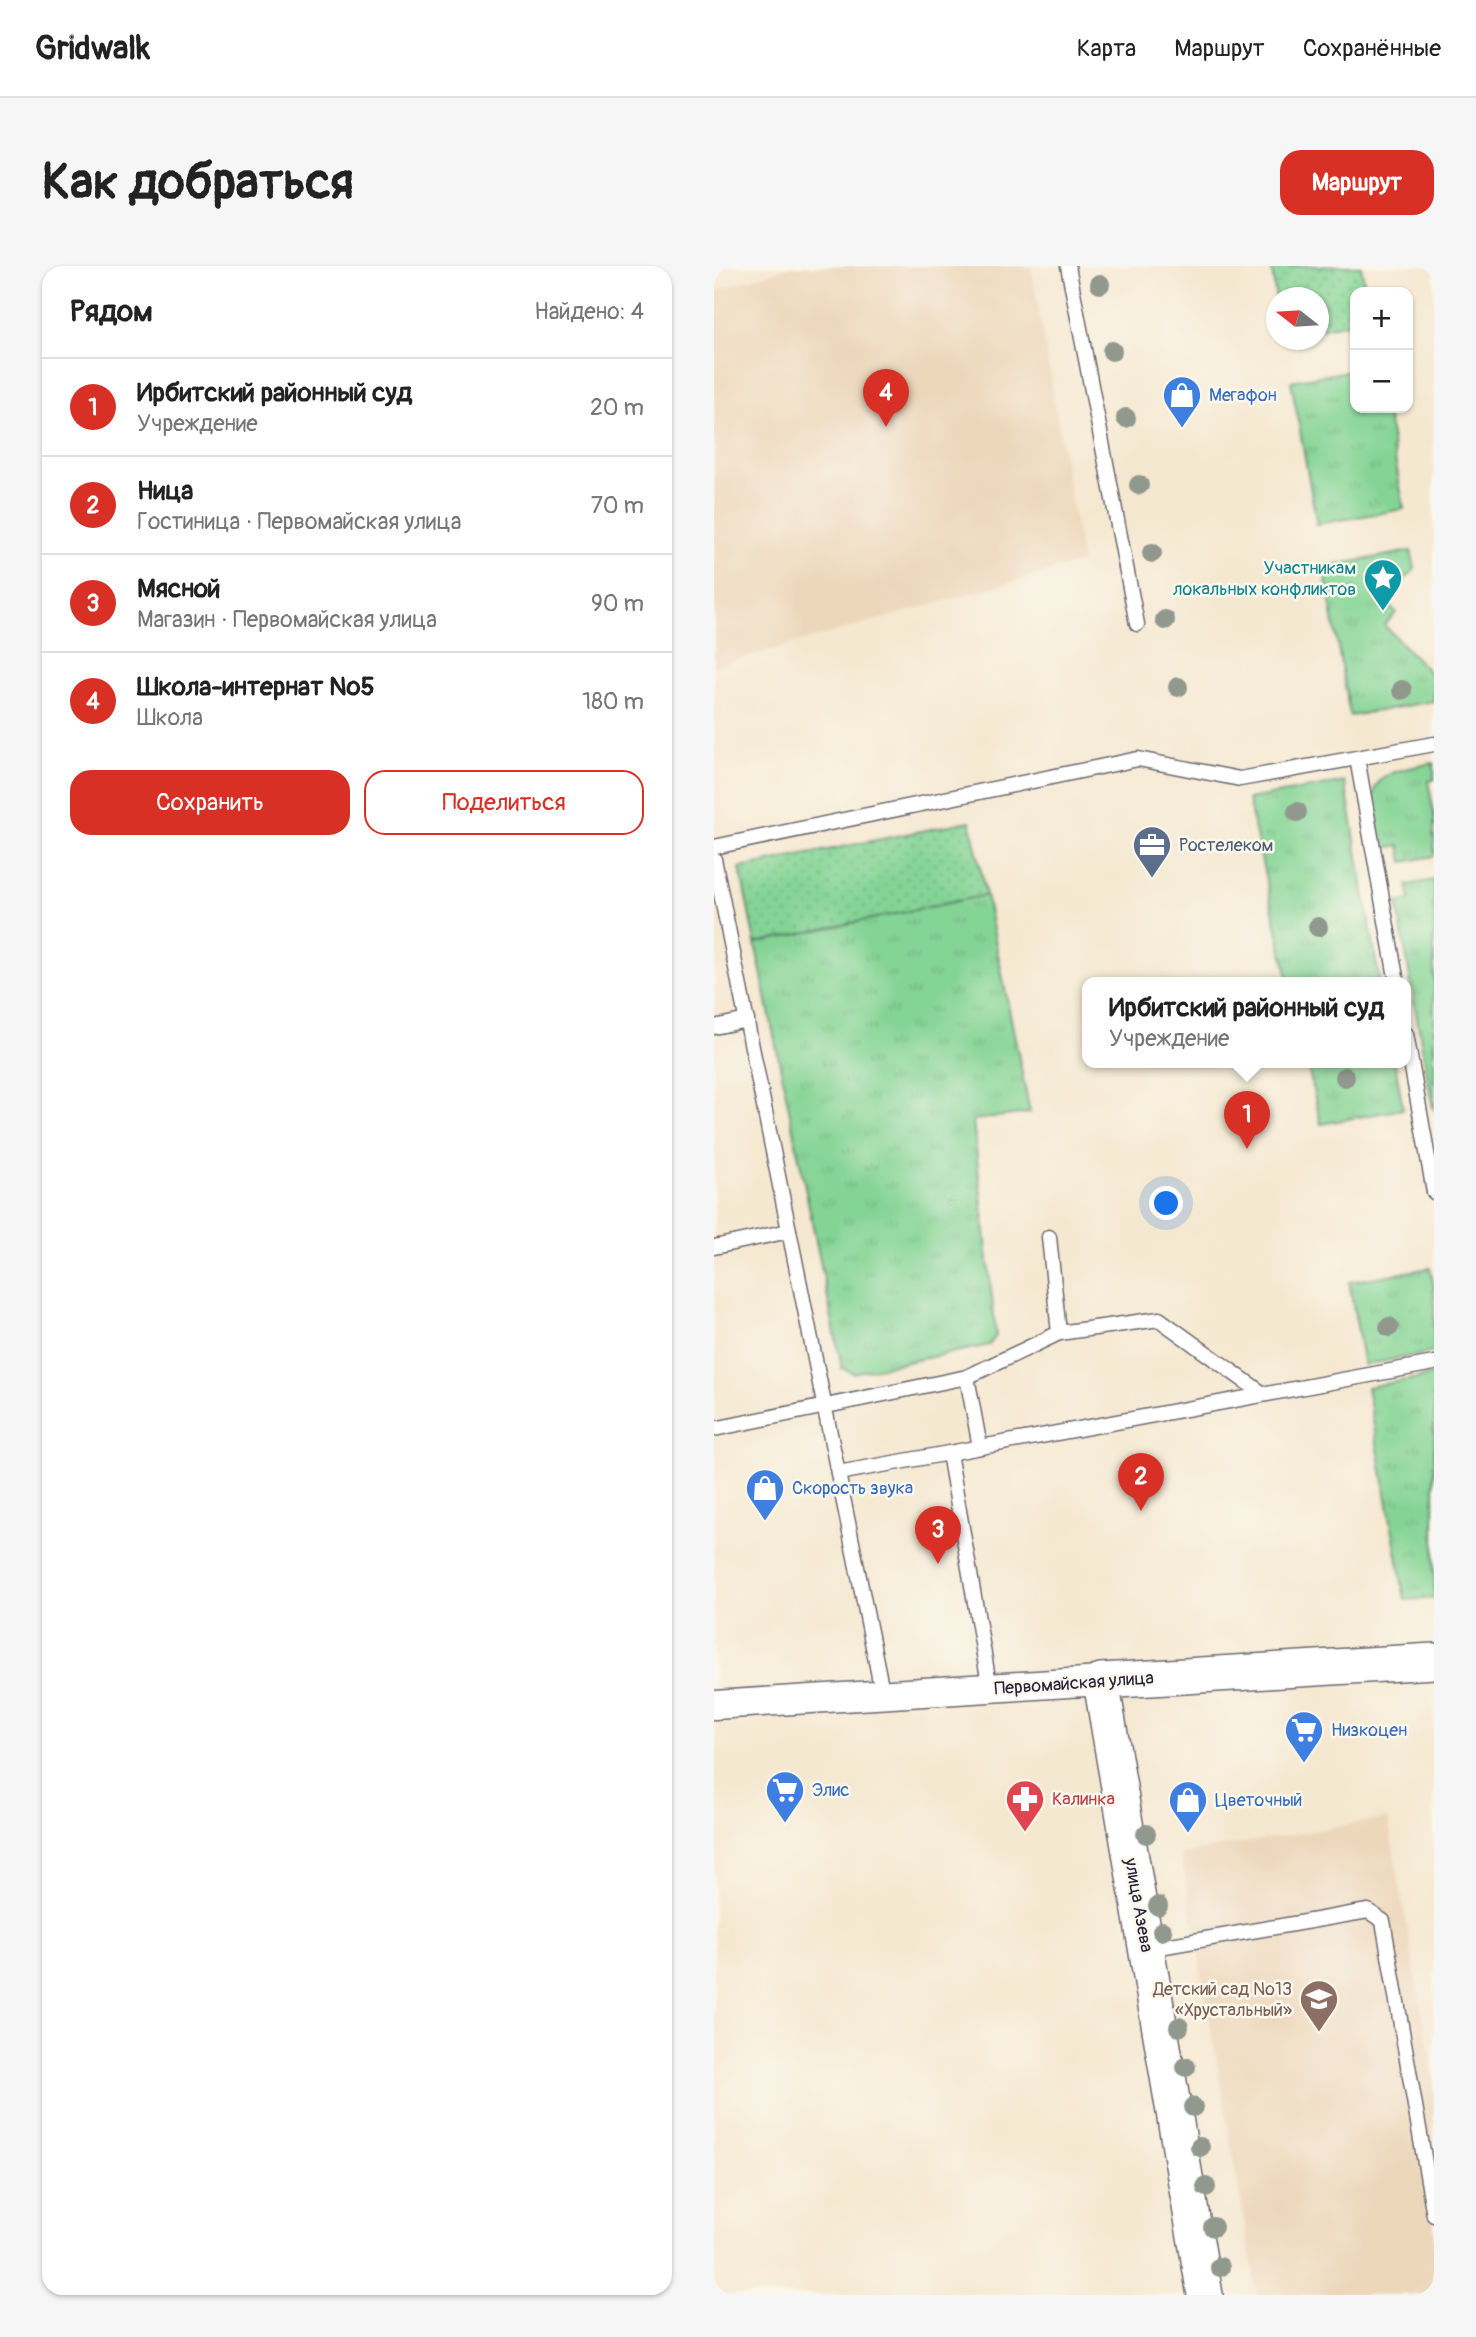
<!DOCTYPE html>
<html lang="ru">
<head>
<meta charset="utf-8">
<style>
  body { margin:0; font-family:Pangolin,sans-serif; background:#f6f6f6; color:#222 }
  .controls { position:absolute; right:21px; top:21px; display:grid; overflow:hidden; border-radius:14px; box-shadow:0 2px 5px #0004 }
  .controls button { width:63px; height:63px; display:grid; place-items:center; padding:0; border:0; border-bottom:2px solid #e0e0e0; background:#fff; color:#222; font:35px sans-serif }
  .compass { position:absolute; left:552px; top:21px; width:63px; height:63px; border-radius:50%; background:#fff; box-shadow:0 2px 5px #0004; rotate:287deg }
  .you { position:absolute; left:453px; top:938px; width:24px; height:24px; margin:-18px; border:5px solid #fff; border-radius:50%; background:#1a73e8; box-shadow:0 0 0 10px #1a73e833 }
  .badge { display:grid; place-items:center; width:46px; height:46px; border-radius:50%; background:#d93025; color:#fff; font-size:23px; font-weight:700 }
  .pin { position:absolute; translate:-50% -58px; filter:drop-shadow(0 2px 4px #0008) }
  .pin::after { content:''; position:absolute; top:37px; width:24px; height:21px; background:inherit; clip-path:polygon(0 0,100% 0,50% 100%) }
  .popup { position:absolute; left:368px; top:711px; width:329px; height:91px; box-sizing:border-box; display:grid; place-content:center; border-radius:14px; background:#fff; filter:drop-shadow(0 2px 5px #0005); font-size:23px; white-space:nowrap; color:#767676 }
  .popup b { font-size:26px; color:#222 }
  .popup::after { content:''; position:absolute; left:50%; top:100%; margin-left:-14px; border:14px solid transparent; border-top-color:#fff }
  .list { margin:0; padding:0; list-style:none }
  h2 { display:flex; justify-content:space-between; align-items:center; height:91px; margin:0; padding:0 28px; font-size:30px }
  h2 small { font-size:23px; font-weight:400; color:#767676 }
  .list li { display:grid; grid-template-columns:46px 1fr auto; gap:21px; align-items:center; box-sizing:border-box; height:98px; padding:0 28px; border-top:2px solid #e0e0e0 }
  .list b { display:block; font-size:26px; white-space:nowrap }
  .list p { margin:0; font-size:23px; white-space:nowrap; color:#767676 }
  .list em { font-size:23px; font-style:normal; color:#767676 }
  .actions { display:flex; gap:14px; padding:21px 28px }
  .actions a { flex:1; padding:16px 0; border:2px solid #d93025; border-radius:21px; text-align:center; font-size:24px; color:#d93025 }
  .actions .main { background:#d93025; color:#fff }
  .map { position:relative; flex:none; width:720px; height:2029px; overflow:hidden; border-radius:21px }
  header { display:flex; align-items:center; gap:42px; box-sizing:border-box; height:98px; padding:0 35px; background:#fff; border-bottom:2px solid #e0e0e0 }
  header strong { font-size:33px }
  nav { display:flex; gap:38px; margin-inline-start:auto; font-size:24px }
  .intro { display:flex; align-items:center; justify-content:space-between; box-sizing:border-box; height:168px; padding:0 42px }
  h1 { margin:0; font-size:49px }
  .button { padding:18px 32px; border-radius:21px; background:#d93025; color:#fff; font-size:24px; font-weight:700 }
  main { display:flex; gap:42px; padding:0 42px }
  aside { flex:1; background:#fff; border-radius:21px; box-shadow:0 2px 5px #0004 }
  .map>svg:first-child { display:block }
</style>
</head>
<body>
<header>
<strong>Gridwalk</strong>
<nav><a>Карта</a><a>Маршрут</a><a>Сохранённые</a></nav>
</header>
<div class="intro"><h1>Как добраться</h1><a class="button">Маршрут</a></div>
<main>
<aside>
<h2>Рядом<small>Найдено: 4</small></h2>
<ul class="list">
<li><span class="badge">1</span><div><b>Ирбитский районный суд</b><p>Учреждение</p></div><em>20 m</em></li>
<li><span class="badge">2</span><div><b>Ница</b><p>Гостиница · Первомайская улица</p></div><em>70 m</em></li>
<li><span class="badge">3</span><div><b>Мясной</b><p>Магазин · Первомайская улица</p></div><em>90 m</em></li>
<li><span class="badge">4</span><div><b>Школа-интернат №5</b><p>Школа</p></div><em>180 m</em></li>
</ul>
<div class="actions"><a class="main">Сохранить</a><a>Поделиться</a></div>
</aside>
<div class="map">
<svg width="720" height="2029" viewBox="0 0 720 2029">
  <defs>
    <pattern id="grass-tufts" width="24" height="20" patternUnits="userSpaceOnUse" patternTransform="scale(1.75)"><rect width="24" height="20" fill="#84d495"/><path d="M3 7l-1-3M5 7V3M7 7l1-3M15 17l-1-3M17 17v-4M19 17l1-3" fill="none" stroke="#72b681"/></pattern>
    <pattern id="park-dots" width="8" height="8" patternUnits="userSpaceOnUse" patternTransform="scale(1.75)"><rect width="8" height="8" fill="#84d495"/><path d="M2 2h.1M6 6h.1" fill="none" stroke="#72b681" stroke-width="1.8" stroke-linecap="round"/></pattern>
  </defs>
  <rect width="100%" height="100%" fill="#fbf7ec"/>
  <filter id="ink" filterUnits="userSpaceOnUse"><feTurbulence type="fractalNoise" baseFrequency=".0143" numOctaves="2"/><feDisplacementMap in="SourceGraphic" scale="14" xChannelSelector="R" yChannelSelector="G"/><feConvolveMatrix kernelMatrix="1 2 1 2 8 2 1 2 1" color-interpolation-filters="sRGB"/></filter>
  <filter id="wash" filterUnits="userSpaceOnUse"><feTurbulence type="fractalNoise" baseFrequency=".00686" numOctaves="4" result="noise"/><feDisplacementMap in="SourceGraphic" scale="28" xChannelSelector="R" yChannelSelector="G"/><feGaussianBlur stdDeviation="1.57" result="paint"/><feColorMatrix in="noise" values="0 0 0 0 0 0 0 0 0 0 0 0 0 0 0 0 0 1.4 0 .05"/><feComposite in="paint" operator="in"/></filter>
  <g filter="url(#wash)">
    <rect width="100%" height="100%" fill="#f5e8d0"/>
    <!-- built -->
    <g fill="#edd7bb">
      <polygon points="78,0 317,0 368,296 0,400 0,25"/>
      <polygon points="674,1552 720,1815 720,2029 543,2029 467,1588"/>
    </g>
    <!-- grass -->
    <g fill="url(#grass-tufts)" stroke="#537b68" stroke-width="2">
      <polygon points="641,104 641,142 672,142 690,243 603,258 577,115"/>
      <polygon points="697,285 701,303 670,334 682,347 670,359 720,411 720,435 636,450 610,301"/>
      <path d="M720 497V514L714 515 720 548V590L689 596 686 579 666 583C655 517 650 509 720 497Z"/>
      <polygon points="631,516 666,717 575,717 534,533"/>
      <polygon points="720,614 720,842 719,843 683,637 696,634 693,619"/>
      <polygon points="272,629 316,847 259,854 282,1070 275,1079 139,1107 128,1102 41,677"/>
      <polygon points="593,797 681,797 689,843 607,858"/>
      <polygon points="716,1002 720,1021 720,1086 650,1099 635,1016"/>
      <polygon points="720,1109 720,1332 691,1334 653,1121"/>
    </g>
    <!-- park -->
    <g fill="url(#park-dots)" stroke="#537b68" stroke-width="2">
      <polygon points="557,0 647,0 652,26 641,26 641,56 605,63 604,32 562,33"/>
      <polygon points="256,555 272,629 41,677 26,602"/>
    </g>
  </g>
  <g filter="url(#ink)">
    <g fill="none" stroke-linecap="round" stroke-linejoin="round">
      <!-- service casing -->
      <g stroke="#6c676f" stroke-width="17">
        <g id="service">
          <polyline points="354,0 423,358"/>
          <polyline points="643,492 683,717"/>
          <polyline points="0,581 424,493 526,513 720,478"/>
          <polyline points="0,593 169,1430"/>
          <polyline points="0,761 33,754"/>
          <polyline points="692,768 720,926"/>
          <polyline points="0,981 75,965"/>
          <polyline points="345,1067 445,1053 549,1128"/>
          <polyline points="253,1111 266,1181"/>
          <polyline points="0,1163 253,1111 345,1067 335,971"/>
          <polyline points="124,1207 235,1187"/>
          <polyline points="276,1423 235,1187 720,1097"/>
          <polyline points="434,1683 654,1645 669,1655 720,1949"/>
        </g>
      </g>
      <!-- minor casing -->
      <g stroke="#6c676f" stroke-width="31">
        <polyline id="minor" points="0,1439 387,1415"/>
      </g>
      <!-- tertiary casing -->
      <g stroke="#6c676f" stroke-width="38">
        <polyline id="tertiary" points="491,2029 387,1415 720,1395"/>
      </g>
      <!-- service -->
      <use href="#service" stroke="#fff" stroke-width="14"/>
      <!-- minor -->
      <use href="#minor" stroke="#fff" stroke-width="28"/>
      <!-- tertiary -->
      <use href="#tertiary" stroke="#fff" stroke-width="35"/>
    </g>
    <!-- trees -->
    <g fill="#91988d">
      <circle cx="386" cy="18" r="10"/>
      <circle cx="398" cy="85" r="10"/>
      <circle cx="412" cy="152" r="10"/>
      <circle cx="425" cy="219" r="10"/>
      <circle cx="438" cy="287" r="10"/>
      <circle cx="451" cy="354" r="10"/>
      <circle cx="464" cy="421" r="10"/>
      <circle cx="688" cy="424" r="10"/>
      <circle cx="583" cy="546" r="10"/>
      <circle cx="604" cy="661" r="10"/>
      <circle cx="631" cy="811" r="10"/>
      <circle cx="675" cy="1061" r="10"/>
      <circle cx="432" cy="1568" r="10"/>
      <circle cx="444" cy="1640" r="10"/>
      <circle cx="448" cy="1665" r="10"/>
      <circle cx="465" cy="1761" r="10"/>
      <circle cx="472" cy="1801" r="10"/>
      <circle cx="479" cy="1841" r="10"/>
      <circle cx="486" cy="1881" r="10"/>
      <circle cx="492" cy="1921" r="10"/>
      <circle cx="499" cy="1961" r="10"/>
      <circle cx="506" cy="2001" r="10"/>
    </g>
  </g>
  <!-- icons -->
  <defs>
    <g id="shop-pin" transform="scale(2.0125)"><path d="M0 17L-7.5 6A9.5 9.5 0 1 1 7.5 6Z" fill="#3f7fe0" stroke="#fbf7ec"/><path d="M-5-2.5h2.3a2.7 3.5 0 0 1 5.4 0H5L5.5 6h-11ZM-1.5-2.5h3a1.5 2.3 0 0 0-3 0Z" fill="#fff"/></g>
    <g id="sight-pin" transform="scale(2.0125)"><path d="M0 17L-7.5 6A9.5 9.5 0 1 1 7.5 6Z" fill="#0f9aa8" stroke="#fbf7ec"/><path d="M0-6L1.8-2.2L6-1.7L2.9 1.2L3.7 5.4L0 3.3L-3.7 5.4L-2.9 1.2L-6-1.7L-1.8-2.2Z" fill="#fff"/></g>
    <g id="office-pin" transform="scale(2.0125)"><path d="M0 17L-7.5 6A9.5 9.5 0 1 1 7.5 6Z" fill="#5c6f8a" stroke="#fbf7ec"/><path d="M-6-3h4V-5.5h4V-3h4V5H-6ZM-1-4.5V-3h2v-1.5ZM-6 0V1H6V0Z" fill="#fff"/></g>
    <g id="supermarket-pin" transform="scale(2.0125)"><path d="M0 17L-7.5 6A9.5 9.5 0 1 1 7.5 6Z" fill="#3f7fe0" stroke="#fbf7ec"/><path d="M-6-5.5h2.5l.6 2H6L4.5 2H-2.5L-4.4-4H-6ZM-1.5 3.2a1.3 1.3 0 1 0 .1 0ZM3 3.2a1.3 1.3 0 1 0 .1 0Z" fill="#fff"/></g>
    <g id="pharmacy-pin" transform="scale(2.0125)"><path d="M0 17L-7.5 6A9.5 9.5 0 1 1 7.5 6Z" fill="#e0444e" stroke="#fbf7ec"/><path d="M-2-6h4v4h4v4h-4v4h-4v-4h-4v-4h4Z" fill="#fff"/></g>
    <g id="school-pin" transform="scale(2.0125)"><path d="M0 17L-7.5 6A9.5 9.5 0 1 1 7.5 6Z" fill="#8d6e63" stroke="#fbf7ec"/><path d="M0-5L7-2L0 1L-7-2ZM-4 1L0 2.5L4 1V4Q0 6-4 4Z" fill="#fff"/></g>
  </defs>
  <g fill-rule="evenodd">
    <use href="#shop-pin" x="468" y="129"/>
    <use href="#sight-pin" x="669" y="312"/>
    <use href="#office-pin" x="438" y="579"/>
    <use href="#shop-pin" x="51" y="1222"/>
    <use href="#supermarket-pin" x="590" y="1464"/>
    <use href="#supermarket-pin" x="71" y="1524"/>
    <use href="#pharmacy-pin" x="311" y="1533"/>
    <use href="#shop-pin" x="474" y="1534"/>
    <use href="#school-pin" x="605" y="1733"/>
  </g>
  <g text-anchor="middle" stroke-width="5" stroke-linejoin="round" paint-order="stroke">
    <!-- shop labels -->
    <g font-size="18" fill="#366cbe" stroke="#fbf7ec" text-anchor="start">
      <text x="495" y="135">Мегафон</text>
      <text x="78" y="1228">Скорость звука</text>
      <text x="617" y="1470">Низкоцен</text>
      <text x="98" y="1530">Элис</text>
      <text x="501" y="1540">Цветочный</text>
    </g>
    <!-- culture labels -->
    <g font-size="18" fill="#0d838f" stroke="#fbf7ec" text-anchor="end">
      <text x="642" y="308">Участникам<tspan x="642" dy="21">локальных конфликтов</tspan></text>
    </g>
    <!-- service labels -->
    <g font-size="18" fill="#4e5e75" stroke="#fbf7ec" text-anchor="start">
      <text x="465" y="585">Ростелеком</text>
    </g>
    <!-- street labels -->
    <g font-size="18" fill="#22223b" stroke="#fbf7ec">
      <text transform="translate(360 1417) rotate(-4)" y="6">Первомайская улица</text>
      <text transform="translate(425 1639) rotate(80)" y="6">улица Азева</text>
    </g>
    <!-- health labels -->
    <g font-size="18" fill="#be3a42" stroke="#fbf7ec" text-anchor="start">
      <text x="338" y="1539">Калинка</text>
    </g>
    <!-- education labels -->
    <g font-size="18" fill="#785e54" stroke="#fbf7ec" text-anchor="end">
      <text x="578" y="1729">Детский сад №13<tspan x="578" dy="21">«Хрустальный»</tspan></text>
    </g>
  </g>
</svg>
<div class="controls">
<button>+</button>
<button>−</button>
</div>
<svg class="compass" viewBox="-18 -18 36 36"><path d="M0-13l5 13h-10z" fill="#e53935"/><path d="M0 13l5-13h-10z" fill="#767676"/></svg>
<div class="you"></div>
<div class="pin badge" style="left:533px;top:883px">1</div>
<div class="popup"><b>Ирбитский районный суд</b>Учреждение</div>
<div class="pin badge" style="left:427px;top:1245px">2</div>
<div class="pin badge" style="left:224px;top:1298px">3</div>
<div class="pin badge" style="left:172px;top:161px">4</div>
</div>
</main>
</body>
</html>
